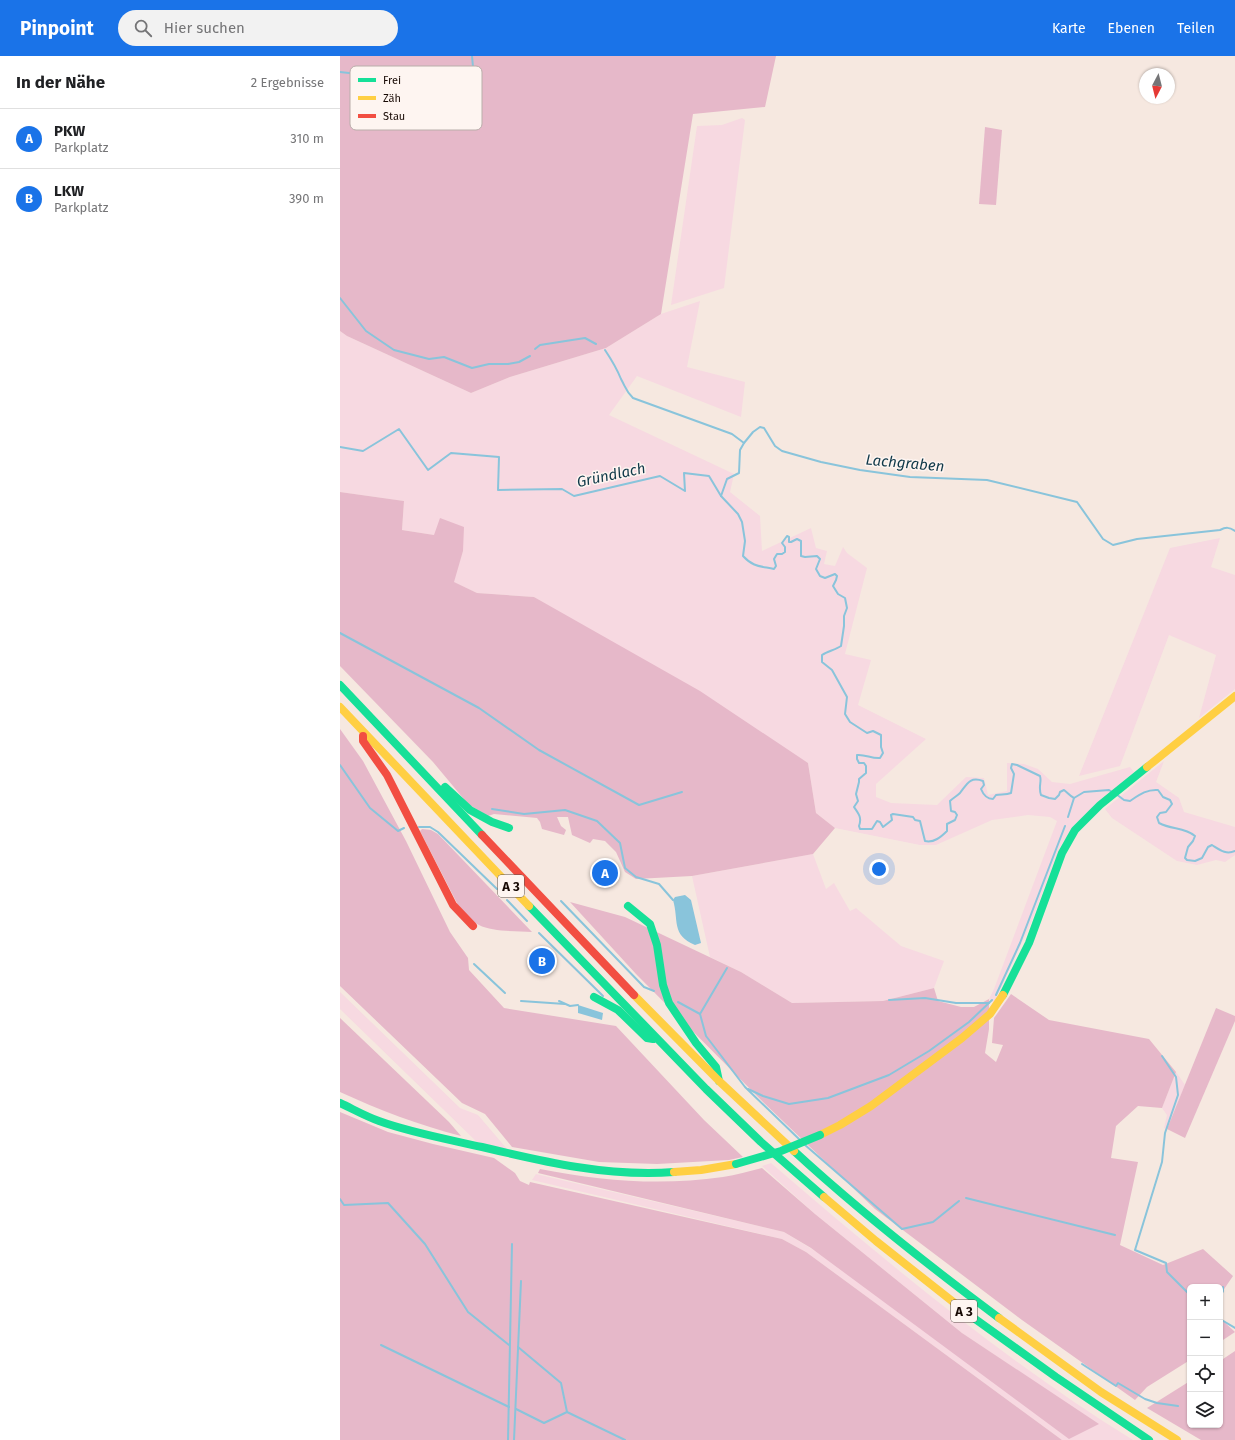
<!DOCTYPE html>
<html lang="de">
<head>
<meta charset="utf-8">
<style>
  body { margin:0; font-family:"Fira Sans",sans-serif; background:#f2f2f2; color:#202124 }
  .controls { position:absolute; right:12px; bottom:12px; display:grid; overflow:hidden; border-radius:6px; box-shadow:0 1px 3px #0004 }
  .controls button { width:36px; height:36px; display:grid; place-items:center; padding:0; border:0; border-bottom:1px solid #e0e0e0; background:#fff; color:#202124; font:20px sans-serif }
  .compass { position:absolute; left:799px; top:12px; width:36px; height:36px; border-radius:50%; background:#fff; box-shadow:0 1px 3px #0004; rotate:187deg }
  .you { position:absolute; left:539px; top:813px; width:14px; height:14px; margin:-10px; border:3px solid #fff; border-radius:50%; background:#1a73e8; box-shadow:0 0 0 6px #1a73e833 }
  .badge { display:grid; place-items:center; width:26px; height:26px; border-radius:50%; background:#1a73e8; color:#fff; font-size:13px; font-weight:700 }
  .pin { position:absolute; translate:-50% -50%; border:2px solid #fff; box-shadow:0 1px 4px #0006 }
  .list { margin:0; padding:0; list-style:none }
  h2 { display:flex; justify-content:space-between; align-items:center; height:52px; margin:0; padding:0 16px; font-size:17px }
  h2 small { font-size:13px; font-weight:400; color:#757577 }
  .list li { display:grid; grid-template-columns:26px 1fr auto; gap:12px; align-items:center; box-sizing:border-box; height:60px; padding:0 16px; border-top:1px solid #e0e0e0 }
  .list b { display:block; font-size:15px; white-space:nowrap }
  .list p { margin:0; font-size:13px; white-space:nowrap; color:#757577 }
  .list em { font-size:13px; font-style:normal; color:#757577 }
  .icon { flex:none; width:22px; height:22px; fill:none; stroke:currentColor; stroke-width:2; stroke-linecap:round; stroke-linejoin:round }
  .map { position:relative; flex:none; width:895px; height:1384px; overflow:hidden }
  header { display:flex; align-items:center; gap:24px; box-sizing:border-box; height:56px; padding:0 20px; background:#1a73e8; color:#fff }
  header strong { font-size:19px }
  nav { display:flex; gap:22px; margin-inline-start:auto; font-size:14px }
  .search { width:280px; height:36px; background:#f2f2f2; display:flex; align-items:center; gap:10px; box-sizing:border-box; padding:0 14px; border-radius:22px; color:#757577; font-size:15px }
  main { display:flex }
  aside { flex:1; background:#fff }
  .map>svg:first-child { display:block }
</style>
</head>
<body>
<header>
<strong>Pinpoint</strong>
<div class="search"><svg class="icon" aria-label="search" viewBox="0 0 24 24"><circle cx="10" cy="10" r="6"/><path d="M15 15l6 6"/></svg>Hier suchen</div>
<nav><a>Karte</a><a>Ebenen</a><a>Teilen</a></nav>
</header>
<main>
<aside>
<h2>In der Nähe<small>2 Ergebnisse</small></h2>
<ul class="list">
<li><span class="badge">A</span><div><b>PKW</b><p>Parkplatz</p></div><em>310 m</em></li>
<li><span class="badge">B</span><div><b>LKW</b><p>Parkplatz</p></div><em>390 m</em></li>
</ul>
</aside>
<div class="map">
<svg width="895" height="1384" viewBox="0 0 895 1384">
  <rect width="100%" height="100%" fill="#f6e8e0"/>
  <!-- green -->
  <g fill="#f7d9e1">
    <polygon points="402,62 405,64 384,232 331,249 357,70 382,69"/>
    <polygon points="360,245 347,311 405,326 401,361 297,320 269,359 394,418 390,436 420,460 422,495 471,472 476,492 487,495 484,508 495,510 503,491 507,497 527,512 505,598 531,604 518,649 586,683 536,728 536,741 551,747 597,749 626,721 644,722 648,739 667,735 667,707 684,708 698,713 712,726 730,728 790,711 794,716 736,767 720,791 691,867 654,947 649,943 654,933 717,765 710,761 688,759 652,764 596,789 580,789 495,772 476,757 468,707 194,541 137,537 113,526 123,495 94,479 62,474 64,445 0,436 0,275 7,280 131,337 170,321 266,292 321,258"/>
    <polygon points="880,482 871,511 895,519 895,633 859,662 876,599 829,579 780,710 739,720 830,492"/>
    <polygon points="824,705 816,726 839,742 844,756 895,771 895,799 885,806 876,804 857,809 837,805 772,762 765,753"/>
    <polygon points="473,798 486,833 494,827 510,855 516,852 561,890 604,905 594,932 543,945 452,947 401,916 370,901 352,820"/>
    <polygon points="0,936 120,1052 138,1059 167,1093 138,1087 0,953"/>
    <polygon points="836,1016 845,1029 827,1073 824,1072 827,1059 822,1052"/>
    <path d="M431 1107C546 1206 664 1304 793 1384H722L466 1196 442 1183 192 1124 196 1118 444 1176 759 1369 622 1277 475 1158 422 1110Z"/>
  </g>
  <!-- forest -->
  <g fill="#e6b8c9">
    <polygon points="0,0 436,0 425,51 353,58 321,258 266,292 170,321 131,337 7,280 0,275"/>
    <polygon points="645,71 662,74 656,149 639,148"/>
    <polygon points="0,436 64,445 62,474 94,479 100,462 124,471 123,495 114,526 137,537 194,541 360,635 468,707 476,757 495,772 473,798 352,820 296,823 285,816 276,796 265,785 253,783 250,787 232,779 228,761 217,761 221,770 226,774 224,779 202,773 200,766 197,762 154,758 148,760 128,748 93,706 0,610"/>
    <polygon points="0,673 23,705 66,785 110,876 128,902 129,914 164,952 276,970 364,1064 403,1101 389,1104 317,1108 259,1106 172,1091 145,1058 122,1047 0,930"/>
    <path d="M82 773 91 774 98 778 192 876C177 875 152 876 139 869 130 865 124 856 118 849L80 775Z"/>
    <polygon points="230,846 285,861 401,916 452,947 543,945 594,932 598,945 621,951 634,951 649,943 649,973 645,997 656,1006 663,989 652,987 654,962 671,938 709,964 809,983 836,1016 822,1052 798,1050 776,1070 771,1102 798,1106 780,1189 823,1209 863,1193 893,1220 880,1239 880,1231 850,1231 850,1304 807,1331 795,1344 682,1264 535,1153 424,1047 296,918"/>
    <polygon points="876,952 895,960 895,965 845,1082 827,1073"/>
    <path d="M0 962 109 1066 121 1080C79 1069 39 1054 0 1036Z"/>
    <polygon points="0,1056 48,1076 93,1088 154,1102 175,1117 180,1125 189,1129 190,1126 442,1183 466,1196 722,1384 0,1384"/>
    <path d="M422 1112 475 1158 622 1277 759 1368 729 1383 471 1192 444 1176 198 1117 200 1113C262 1125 320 1130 383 1121 396 1119 409 1115 422 1112Z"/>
    <polygon points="880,1262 895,1276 880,1286"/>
    <polygon points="895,1295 895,1384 861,1384 807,1352 850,1325 850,1369 880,1369 880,1305"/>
  </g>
  <!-- water -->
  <g fill="#89c4db">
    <path d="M345 839 351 844 361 887 355 889C331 879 339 864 333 844L335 841Z"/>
    <polygon points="238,949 263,957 262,964 238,957"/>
  </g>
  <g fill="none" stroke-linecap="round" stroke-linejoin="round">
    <!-- stream -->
    <g stroke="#89c4db" stroke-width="2">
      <polyline points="0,16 44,21 95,20 133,11 132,0"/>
      <polyline points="0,242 26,275 54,294 89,303 104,301 132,312 149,308 168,308 179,306 190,300"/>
      <polyline points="195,293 200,289 245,282 256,288"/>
      <path d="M265 294C271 303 277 313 281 323 286 332 285 334 293 342L392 378 404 387 413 376 420 371 424 372 435 390 442 395 481 406 520 414 570 421 647 424 737 446 763 483 773 489 797 483 880 474C886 471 889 471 895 475"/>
      <path d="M0 391 23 395 59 373 88 414 111 397 159 401 158 434 222 433 234 440 320 420 345 435 344 417 369 420 381 440 398 458 402 466 405 485 403 500C413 511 420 510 434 513L436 510 434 503 437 498H442L445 496V491L442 487 447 480 449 481V486H451L457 483 461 485V500L465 501 477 500 480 503 476 513 480 520 485 522 495 518 497 520 496 524 493 530 498 538 505 542 507 552 504 560V570L501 590C495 594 488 595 482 599V606L492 614 507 641 505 658 510 666 527 677 533 675 541 679V691L543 697 540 702C532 703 525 698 517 699V703L519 707H524L526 710V717L519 723V726L516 738 518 745 514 751C519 758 522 762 519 770L520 773H532L537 765 540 766 543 771 552 764 551 759 553 758 573 761 575 764 580 765 585 785C594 787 601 781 607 775V768L615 764 617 759 615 756 611 755 610 745C613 742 617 740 620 737 627 728 630 720 643 725L644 729 641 733C643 738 647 743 653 743L656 739C661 738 666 739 671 737L674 718 671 712 672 708 677 709 700 720C702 726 698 730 701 739L709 742 715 743 719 739 720 736 724 734C728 737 730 740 734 742L744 736 769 734 772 736"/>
      <polyline points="381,440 387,423 399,417 400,394 404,387"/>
      <polyline points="0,577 139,652 199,694 299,749 342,736"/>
      <polyline points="0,709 30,752 58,775 64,772"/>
      <path d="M776 738 784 744 790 745C799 739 807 733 818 734L823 741 830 744 832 748 826 756 820 757 817 761 819 767C832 774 844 771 855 780L853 785 848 791 845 802 847 804 855 805 862 802 868 791 872 789C880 794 886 799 895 795"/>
      <polyline points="152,753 184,758 225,754 257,765 280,787 285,812 296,821 319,828 333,844"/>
      <polyline points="728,761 734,742"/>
      <polyline points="79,771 90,771 98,776 157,833"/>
      <polyline points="167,844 187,865"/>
      <polyline points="221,845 304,931 314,935"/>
      <polyline points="199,877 263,940"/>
      <polyline points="134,908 165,937"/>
      <polyline points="656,939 680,887 725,770"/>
      <polyline points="549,944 585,942 616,947 649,947"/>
      <polyline points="181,945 225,948"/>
      <polyline points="219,945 230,950 238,949"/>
      <polyline points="338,946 360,958 366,980 405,1031 460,1084"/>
      <polyline points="360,958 387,912"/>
      <polyline points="822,1000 836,1021 838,1039 825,1077 822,1106 795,1194 826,1207 827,1216 850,1239"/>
      <polyline points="408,1033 423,1040 449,1048 488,1042 549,1019 589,995 629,966 652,944"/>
      <polyline points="465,1089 562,1173 593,1166 619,1145"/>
      <polyline points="626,1142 775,1179"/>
      <polyline points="0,1143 4,1149 48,1147 85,1188 128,1256 169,1289"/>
      <polyline points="880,1241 883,1235 883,1231"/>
      <polyline points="880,1263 895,1272"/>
      <polyline points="41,1289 169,1351"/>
      <polyline points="178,1291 221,1327 227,1356 285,1384"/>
      <polyline points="742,1308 776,1330 778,1327 805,1343 817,1347 838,1350"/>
      <polyline points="176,1353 204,1367 227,1356"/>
      <polyline points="168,1384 172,1188"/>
      <polyline points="174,1384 181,1225"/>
    </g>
    <!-- fast -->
    <g stroke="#16e098" stroke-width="8">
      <polyline points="0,629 142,779"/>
      <polyline points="105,731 130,754 152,766 169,772"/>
      <polyline points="189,850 366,1033 421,1086 484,1141"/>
      <polyline points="288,850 310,868 317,889 323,929 329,947 356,987 376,1011 379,1025"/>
      <polyline points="663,939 689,887 722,797 735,774 760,749 807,711"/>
      <polyline points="254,941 278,954 307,982 313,983"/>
      <path d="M0 1047C13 1053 25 1060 39 1065 72 1077 107 1083 142 1091 205 1106 268 1121 334 1116"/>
      <path d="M454 1095C519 1155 588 1209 659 1262"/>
      <polyline points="631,1260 716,1321 809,1384"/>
    </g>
    <!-- slow -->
    <g stroke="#ffcf43" stroke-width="8">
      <polyline points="0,651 189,850"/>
      <polyline points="807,711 895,640"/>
      <polyline points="294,939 379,1025 454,1095"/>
      <polyline points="480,1079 500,1069 531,1050 622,982 650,958 663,939"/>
      <polyline points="334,1116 361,1114 396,1108"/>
      <polyline points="484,1141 536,1185 631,1260"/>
      <polyline points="659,1262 761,1336 837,1384"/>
    </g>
    <!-- jam -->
    <g stroke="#f24e42" stroke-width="8">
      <polyline points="23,680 23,685 47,719 113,849 133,870"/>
      <polyline points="142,779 294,939"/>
    </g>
    <!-- fast-bridge -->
    <polyline stroke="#16e098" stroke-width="8" points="396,1108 441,1095 480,1079"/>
  </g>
  <g text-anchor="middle" stroke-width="3" stroke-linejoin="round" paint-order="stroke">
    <!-- shield labels -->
    <g fill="#fef5f1" stroke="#5c504b" stroke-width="1">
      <rect x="158" y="819" width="26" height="22" rx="3"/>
      <rect x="611" y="1244" width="26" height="22" rx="3"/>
    </g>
    <g font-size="13" font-weight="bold" fill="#170904">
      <text x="171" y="835">A 3</text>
      <text x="624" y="1260">A 3</text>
    </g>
    <!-- water labels -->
    <g font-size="15" font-style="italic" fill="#103949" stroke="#fef5f1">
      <text transform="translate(565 407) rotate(5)" y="5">Lachgraben</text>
      <text transform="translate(271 419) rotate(-12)" y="5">Gründlach</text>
    </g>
  </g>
  <!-- legend -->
  <rect x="10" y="10" width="132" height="64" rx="6" fill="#fef5f1" stroke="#b9aeaa" stroke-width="1"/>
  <rect x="18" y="22" width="18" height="4" fill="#16e098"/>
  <rect x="18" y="40" width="18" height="4" fill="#ffcf43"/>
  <rect x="18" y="58" width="18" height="4" fill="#f24e42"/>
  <g font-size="11" fill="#170904">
    <text x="43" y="28">Frei</text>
    <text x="43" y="46">Zäh</text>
    <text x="43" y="64">Stau</text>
  </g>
</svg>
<div class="controls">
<button>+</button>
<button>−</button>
<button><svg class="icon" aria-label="locate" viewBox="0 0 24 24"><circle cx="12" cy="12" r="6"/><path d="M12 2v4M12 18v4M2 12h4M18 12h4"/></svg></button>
<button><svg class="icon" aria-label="layers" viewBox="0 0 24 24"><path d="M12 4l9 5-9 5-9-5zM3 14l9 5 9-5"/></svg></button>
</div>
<svg class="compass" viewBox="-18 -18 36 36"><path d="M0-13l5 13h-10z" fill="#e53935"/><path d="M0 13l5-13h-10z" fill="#757577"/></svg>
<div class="you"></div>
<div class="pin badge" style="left:265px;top:817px">A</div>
<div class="pin badge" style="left:202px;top:905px">B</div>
</div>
</main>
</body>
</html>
